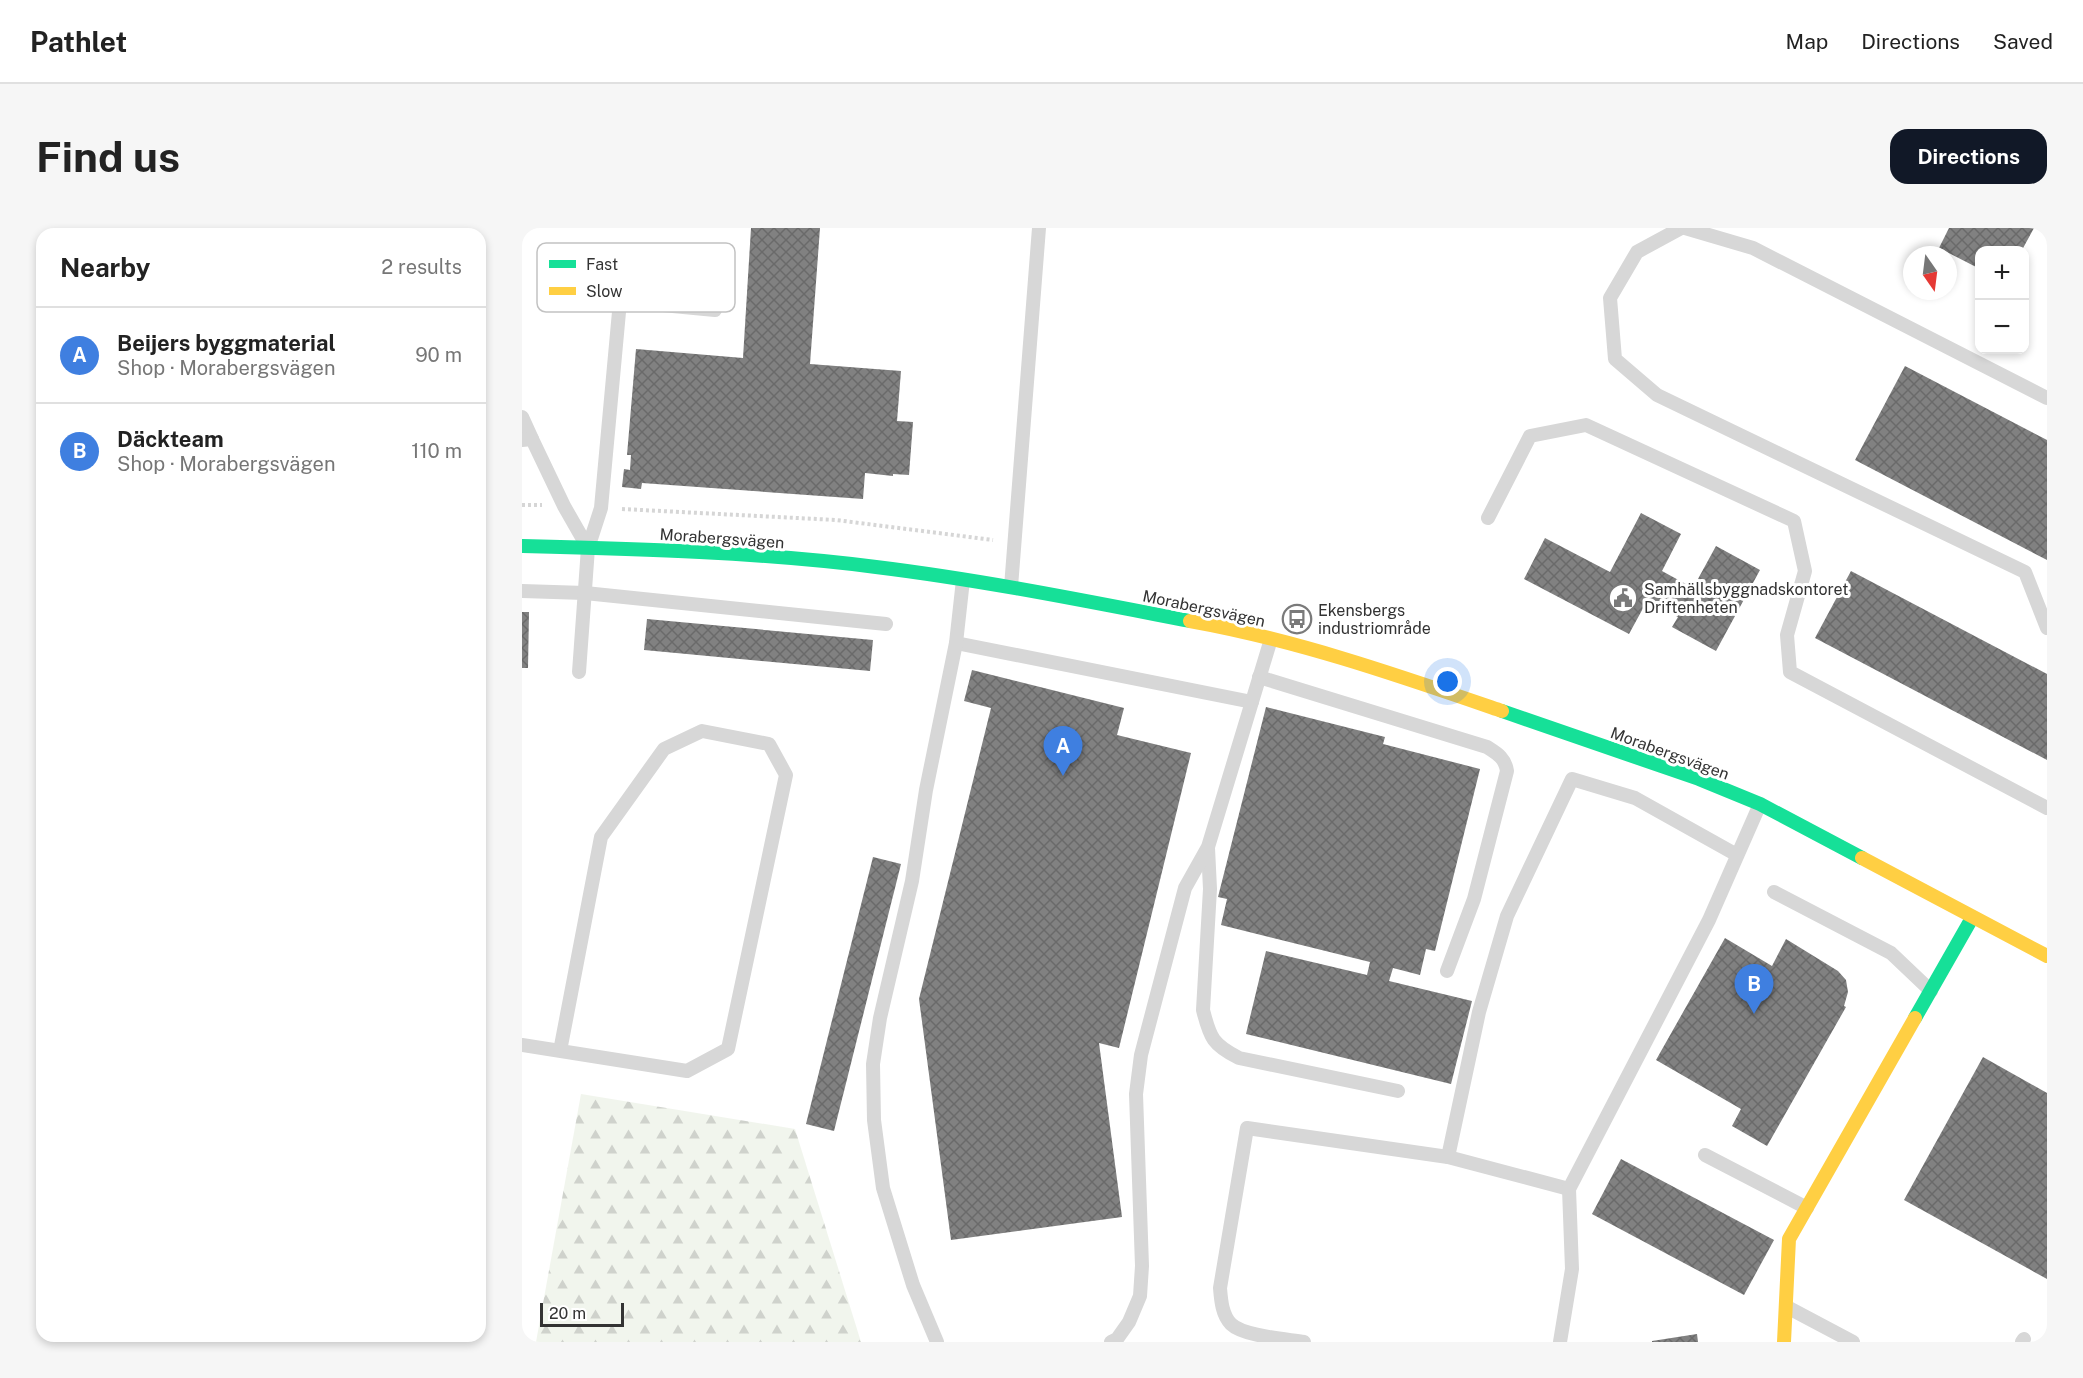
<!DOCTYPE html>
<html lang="en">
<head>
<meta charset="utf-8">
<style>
  body { margin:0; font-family:"Public Sans",sans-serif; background:#f6f6f6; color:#222 }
  .controls { position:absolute; right:18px; top:18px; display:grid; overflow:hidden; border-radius:12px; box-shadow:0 3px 9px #0003 }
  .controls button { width:54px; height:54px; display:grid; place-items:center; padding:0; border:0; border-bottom:2px solid #e0e0e0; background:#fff; color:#222; font:30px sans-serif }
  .compass { position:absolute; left:1381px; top:18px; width:54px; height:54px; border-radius:50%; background:#fff; box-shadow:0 3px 9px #0003; rotate:166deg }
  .scale { position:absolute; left:18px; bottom:15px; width:84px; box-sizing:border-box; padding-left:6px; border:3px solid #333; border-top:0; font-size:16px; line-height:21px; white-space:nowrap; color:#333; -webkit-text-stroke:4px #fff; paint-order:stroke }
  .you { position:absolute; left:926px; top:454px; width:21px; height:21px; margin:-15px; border:4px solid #fff; border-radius:50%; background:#1a73e8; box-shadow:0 0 0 9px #1a73e833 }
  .badge { display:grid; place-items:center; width:39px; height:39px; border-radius:50%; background:#111827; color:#fff; font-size:20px; font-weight:700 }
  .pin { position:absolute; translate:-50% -50px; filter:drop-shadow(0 2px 3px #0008) }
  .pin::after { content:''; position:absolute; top:32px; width:21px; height:18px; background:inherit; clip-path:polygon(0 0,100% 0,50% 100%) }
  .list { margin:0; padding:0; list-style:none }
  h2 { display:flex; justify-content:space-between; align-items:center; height:78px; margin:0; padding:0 24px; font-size:26px }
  h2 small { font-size:20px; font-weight:400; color:#767676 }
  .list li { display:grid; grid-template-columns:39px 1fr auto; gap:18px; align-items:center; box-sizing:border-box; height:96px; padding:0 24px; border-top:2px solid #e0e0e0 }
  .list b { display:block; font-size:22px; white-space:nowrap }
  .list p { margin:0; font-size:20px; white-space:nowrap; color:#767676 }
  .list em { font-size:20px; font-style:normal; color:#767676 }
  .map { position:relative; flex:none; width:1525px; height:1114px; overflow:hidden; border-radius:18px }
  header { display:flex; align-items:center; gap:36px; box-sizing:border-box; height:84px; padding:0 30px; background:#fff; border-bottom:2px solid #e0e0e0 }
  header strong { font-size:28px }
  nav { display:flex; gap:33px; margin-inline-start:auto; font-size:21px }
  .intro { display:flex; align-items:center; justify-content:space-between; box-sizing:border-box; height:144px; padding:0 36px }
  h1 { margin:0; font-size:42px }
  .button { padding:15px 27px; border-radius:18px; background:#111827; color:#fff; font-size:21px; font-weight:700 }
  main { display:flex; gap:36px; padding:0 36px }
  aside { flex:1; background:#fff; border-radius:18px; box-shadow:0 3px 9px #0003 }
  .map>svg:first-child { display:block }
</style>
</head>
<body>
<header>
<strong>Pathlet</strong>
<nav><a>Map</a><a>Directions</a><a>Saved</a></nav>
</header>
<div class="intro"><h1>Find us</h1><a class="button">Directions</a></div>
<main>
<aside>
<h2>Nearby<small>2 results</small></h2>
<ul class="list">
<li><span class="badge" style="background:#3f7fe0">A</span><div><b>Beijers byggmaterial</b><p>Shop · Morabergsvägen</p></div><em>90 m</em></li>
<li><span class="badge" style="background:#3f7fe0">B</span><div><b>Däckteam</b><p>Shop · Morabergsvägen</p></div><em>110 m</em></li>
</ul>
</aside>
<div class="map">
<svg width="1525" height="1114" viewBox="0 0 1525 1114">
  <defs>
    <pattern id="forest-firs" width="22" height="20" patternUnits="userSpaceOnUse" patternTransform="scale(1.5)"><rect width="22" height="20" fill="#f1f5ed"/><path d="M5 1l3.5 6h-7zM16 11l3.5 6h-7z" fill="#cfd2cc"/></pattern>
    <pattern id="building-cross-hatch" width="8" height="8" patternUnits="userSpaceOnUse" patternTransform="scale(1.5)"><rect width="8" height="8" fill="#818181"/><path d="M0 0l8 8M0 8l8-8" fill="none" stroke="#6a6a6a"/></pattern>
  </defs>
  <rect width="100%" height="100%" fill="#fff"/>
  <!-- forest -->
  <polygon fill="url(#forest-firs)" points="59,866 273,901 339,1114 14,1114"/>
  <!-- building -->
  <g fill="url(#building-cross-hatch)">
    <polygon points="229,0 298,0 288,136 379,143 375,193 391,194 387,247 371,246 371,248 343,245 341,271 120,255 119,261 100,259 102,241 108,242 109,227 105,227 114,121 221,130"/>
    <polygon points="1427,0 1512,0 1500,22 1458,22 1458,41 1417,20"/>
    <polygon points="1383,138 1525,212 1525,332 1333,232"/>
    <polygon points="1119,285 1159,306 1140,343 1171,360 1194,318 1238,342 1194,423 1150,399 1156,389 1125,373 1107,406 1002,351 1023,310 1088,344"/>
    <polygon points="1329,343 1525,446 1525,532 1293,410"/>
    <polygon points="0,384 7,384 6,440 0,440"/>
    <polygon points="125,391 351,412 348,443 122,422"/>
    <polygon points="450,442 602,480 595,507 669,525 597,820 577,815 600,989 429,1012 397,771 469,480 442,473"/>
    <polygon points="744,479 863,509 861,516 958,541 913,723 904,721 898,747 871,740 867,753 950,773 929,856 724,806 744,723 845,747 848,734 699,697 705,671 696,669"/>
    <polygon points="351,629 379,636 312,903 284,896"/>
    <polygon points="1203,710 1250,738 1264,711 1316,743 1324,752 1326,764 1322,778 1324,779 1245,918 1210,898 1219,881 1134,832"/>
    <polygon points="1461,829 1525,865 1525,1051 1382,972"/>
    <polygon points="1099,931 1252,1012 1222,1067 1070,986"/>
    <polygon points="1175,1106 1176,1114 1130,1114 1130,1113"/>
  </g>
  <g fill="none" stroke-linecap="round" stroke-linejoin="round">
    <!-- path -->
    <g stroke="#d6d6d6" stroke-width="4" stroke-dasharray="3 3" stroke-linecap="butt">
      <polyline points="0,277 20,277"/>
      <polyline points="100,281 314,292 471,312"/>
    </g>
    <!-- lane -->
    <g stroke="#d7d7d7" stroke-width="14">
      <polyline points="1159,0 1115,24 1088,70 1093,131 1135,167 1503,344 1525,400"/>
      <polyline points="1163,0 1231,20 1525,170"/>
      <polyline points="0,189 10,211"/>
      <polyline points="0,212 10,211 42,278 66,320 79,280 98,73 193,82"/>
      <polyline points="966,290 1008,208 1064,197 1272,293 1283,343 1265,407 1268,444 1525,580"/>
      <polyline points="489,359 517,0"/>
      <polyline points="0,363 63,365 364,396"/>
      <polyline points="434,415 730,474"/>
      <polyline points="57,444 66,320"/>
      <path d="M737 449 965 519C976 526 983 530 985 543L952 671 925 743"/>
      <path d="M686 620 688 661 681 782C688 810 691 817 717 830L876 863"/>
      <polyline points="1252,664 1369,725 1409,763"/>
      <polyline points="0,817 165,843 206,821 264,547 247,516 180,503 142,521 79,609 38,823"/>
      <polyline points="1183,927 1285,980"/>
      <polyline points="926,929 957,784 985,688 1050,551 1113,570 1215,627"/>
      <polyline points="1265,1079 1331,1114"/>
      <polyline points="415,1114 391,1057 361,960 352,892 351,836 358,790 390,653 404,562 434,415 441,352"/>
      <polyline points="589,1114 595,1111 607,1094 618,1068 620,1038 614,866 619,827 663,660 686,619 749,411"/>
      <path d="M782 1114C764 1111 721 1108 709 1096 700 1087 699 1072 698 1060L725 900 926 929 1047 961"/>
      <polyline points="1038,1114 1050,1041 1047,961 1187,692 1238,576"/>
      <polyline points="1500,1114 1502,1111"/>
    </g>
    <!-- fast -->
    <g stroke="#16e098" stroke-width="14">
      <path d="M0 318C118 321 237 324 354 339 460 352 564 373 668 393"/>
      <polyline points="980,483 1177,551 1238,576 1340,630"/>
      <polyline points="1393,790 1450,690"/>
    </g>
    <!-- slow -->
    <g stroke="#ffcf43" stroke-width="14">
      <path d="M668 393C775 412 878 448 980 483"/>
      <polyline points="1340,630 1525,728"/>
      <polyline points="1262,1114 1267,1011 1393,790"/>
    </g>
  </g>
  <!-- icons -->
  <defs>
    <g id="civic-ring" transform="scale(1.5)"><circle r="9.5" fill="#fff" stroke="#7a7a7a" stroke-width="1.5"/><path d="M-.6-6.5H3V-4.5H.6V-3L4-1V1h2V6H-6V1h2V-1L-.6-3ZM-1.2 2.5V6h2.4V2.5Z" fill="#7a7a7a"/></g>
    <g id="bus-ring" transform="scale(1.5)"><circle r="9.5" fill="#fff" stroke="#7a7a7a" stroke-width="1.5"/><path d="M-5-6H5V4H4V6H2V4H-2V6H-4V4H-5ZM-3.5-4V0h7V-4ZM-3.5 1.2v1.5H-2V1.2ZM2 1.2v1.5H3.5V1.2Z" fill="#7a7a7a"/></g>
  </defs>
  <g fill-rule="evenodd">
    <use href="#civic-ring" x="1101" y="370"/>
    <use href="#bus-ring" x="775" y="391"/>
  </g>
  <g text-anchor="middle" stroke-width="6" stroke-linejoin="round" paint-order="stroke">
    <!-- street labels -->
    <g font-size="16" fill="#333" stroke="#fff">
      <text transform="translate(200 310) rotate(4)" y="6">Morabergsvägen</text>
      <text transform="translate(682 380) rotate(12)" y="6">Morabergsvägen</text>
      <text transform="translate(1148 525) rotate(20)" y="6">Morabergsvägen</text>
    </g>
    <!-- poi labels -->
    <g font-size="16" fill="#333" stroke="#fff" text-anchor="start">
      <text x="1122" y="367">Samhällsbyggnadskontoret<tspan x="1122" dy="18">Driftenheten</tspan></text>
      <text x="796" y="388">Ekensbergs<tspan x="796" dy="18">industriområde</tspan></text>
    </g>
  </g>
  <!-- legend -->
  <rect x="15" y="15" width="198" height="69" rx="9" fill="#fff" stroke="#c2c2c2" stroke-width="1.5"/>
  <rect x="27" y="32" width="27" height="8" fill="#16e098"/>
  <rect x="27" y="59" width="27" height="8" fill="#ffcf43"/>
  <g font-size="16" fill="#333">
    <text x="64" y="42">Fast</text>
    <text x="64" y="69">Slow</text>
  </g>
</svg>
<div class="controls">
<button>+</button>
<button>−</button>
</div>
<svg class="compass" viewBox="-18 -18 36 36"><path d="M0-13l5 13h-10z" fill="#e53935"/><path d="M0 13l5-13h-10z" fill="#767676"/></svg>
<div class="scale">20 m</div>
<div class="you"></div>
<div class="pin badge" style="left:541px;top:548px;background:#3f7fe0">A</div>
<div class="pin badge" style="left:1232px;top:786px;background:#3f7fe0">B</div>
</div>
</main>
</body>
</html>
